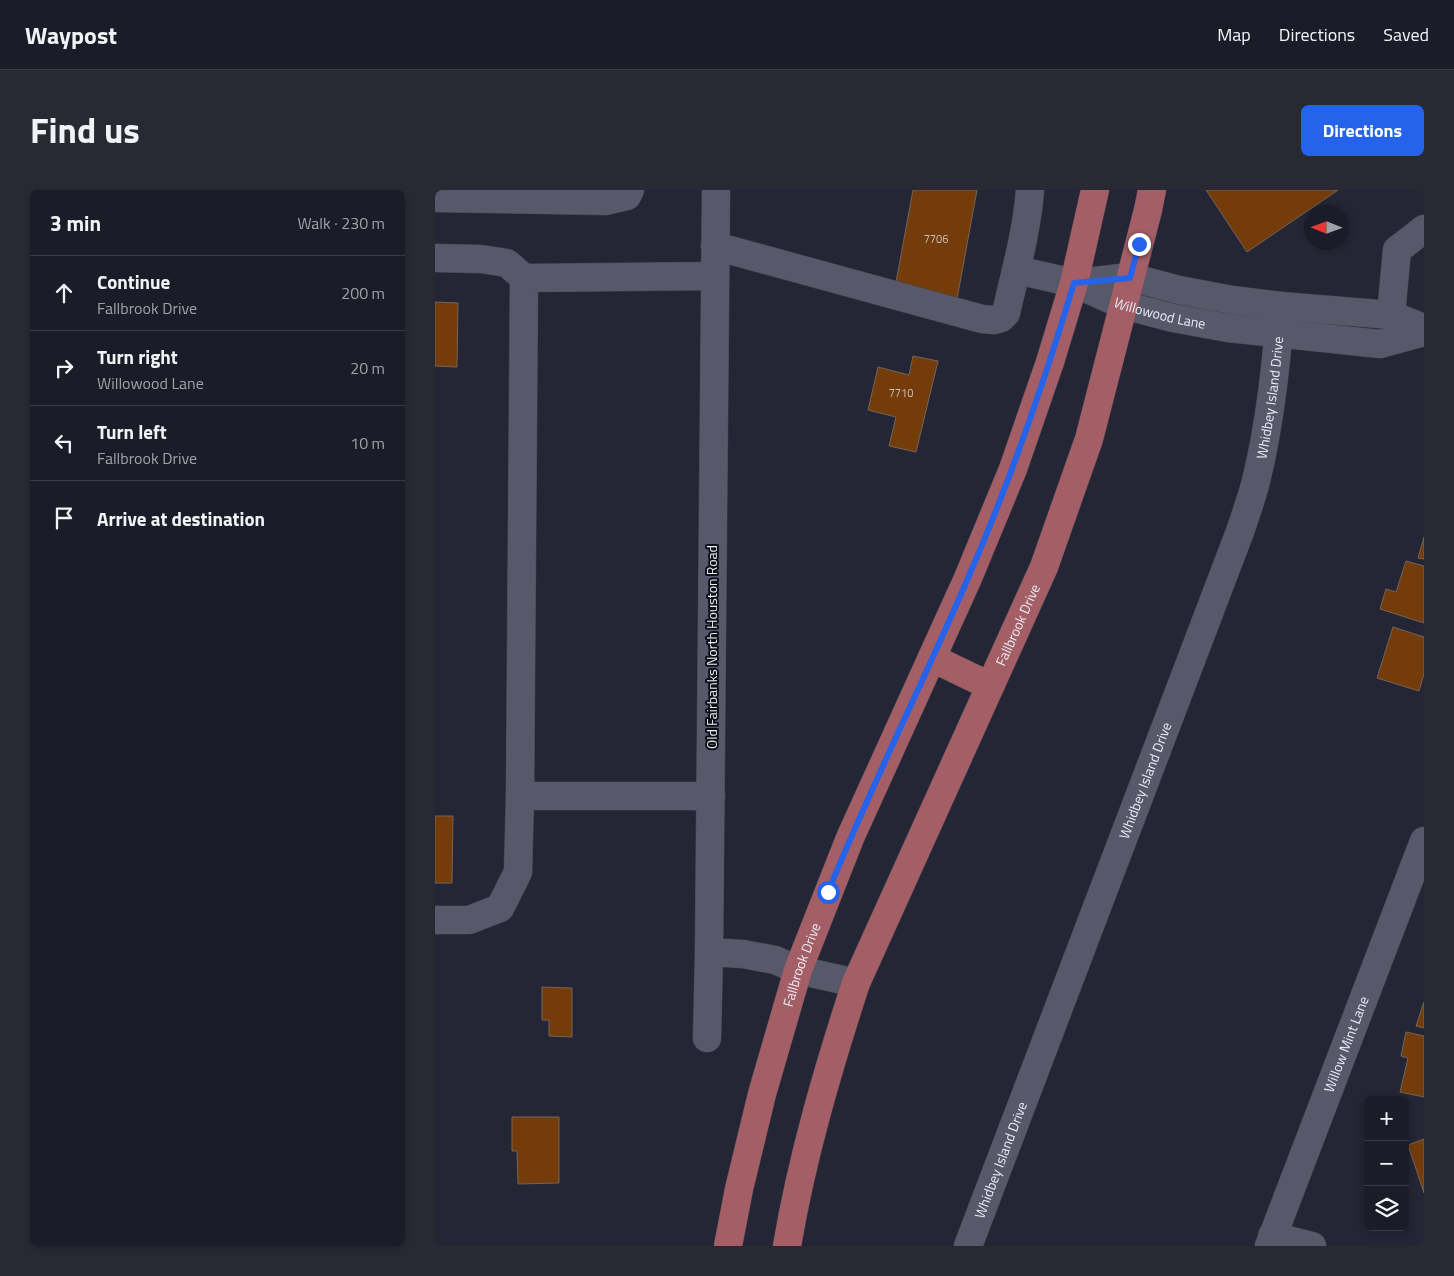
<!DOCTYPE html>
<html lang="en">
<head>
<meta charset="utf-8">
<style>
  body { margin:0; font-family:"Titillium Web",sans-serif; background:#292934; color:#f1f3f6 }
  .controls { position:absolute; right:15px; bottom:15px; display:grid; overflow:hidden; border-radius:8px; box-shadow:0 2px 8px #0003 }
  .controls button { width:45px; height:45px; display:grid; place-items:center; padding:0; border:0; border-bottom:1px solid #3a3a45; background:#1c1c28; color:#f1f3f6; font:25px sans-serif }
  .compass { position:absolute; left:869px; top:15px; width:45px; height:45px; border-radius:50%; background:#1c1c28; box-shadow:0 2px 8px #0003; rotate:271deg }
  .stop { position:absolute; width:15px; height:15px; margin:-11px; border:4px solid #2563eb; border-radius:50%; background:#fff }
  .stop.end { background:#2563eb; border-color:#fff; box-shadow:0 1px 5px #0008 }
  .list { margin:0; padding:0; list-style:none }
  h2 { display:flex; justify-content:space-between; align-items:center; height:65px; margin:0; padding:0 20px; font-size:21px }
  h2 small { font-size:16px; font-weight:400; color:#a0a1a8 }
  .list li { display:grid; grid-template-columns:32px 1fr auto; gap:15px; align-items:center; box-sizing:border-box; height:75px; padding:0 20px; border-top:1px solid #3a3a45 }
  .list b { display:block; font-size:19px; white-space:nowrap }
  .list p { margin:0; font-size:16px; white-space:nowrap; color:#a0a1a8 }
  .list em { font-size:16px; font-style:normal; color:#a0a1a8 }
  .icon { flex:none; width:28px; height:28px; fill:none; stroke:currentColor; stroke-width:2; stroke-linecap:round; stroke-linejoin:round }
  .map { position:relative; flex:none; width:989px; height:1056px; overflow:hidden; border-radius:8px }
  header { display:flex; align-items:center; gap:30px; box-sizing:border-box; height:70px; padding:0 25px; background:#1c1c28; border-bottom:1px solid #3a3a45 }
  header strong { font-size:24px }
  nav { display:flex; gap:28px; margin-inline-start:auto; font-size:18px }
  .intro { display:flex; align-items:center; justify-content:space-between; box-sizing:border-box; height:120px; padding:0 30px }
  h1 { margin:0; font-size:35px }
  .button { padding:12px 22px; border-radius:8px; background:#2563eb; color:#fff; font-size:18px; font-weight:700 }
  main { display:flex; gap:30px; padding:0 30px }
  aside { flex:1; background:#1c1c28; border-radius:8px; box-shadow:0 2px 8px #0003 }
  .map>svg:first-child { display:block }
</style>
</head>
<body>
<header>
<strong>Waypost</strong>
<nav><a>Map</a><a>Directions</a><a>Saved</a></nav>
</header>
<div class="intro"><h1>Find us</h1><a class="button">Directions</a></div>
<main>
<aside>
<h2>3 min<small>Walk · 230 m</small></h2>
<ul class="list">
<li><svg class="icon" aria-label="ahead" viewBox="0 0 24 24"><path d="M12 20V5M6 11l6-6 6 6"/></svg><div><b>Continue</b><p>Fallbrook Drive</p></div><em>200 m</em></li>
<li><svg class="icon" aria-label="right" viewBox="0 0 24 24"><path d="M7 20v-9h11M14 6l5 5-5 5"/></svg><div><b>Turn right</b><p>Willowood Lane</p></div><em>20 m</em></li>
<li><svg class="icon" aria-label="left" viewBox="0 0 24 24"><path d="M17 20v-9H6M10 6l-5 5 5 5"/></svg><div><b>Turn left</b><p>Fallbrook Drive</p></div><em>10 m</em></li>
<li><svg class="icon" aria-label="arrive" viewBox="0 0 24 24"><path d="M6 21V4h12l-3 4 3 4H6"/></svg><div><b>Arrive at destination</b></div></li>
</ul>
</aside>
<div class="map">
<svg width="989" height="1056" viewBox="0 0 989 1056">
  <rect width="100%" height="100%" fill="#252635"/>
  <!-- building -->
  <g fill="#733c0a" stroke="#756458">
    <polygon points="478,0 542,0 522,109 460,98"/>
    <polygon points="771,0 903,0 812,62"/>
    <polygon points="0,112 23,113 22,177 0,176"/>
    <polygon points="478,166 503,171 481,262 454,256 461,227 433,220 443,177 474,185"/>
    <polygon points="989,347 989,369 983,368"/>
    <polygon points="971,371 989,376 989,433 945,419 951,399 961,402"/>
    <polygon points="958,437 989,447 989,484 984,501 942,488"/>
    <polygon points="0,626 18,626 17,693 0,693"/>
    <polygon points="107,797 137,798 137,847 114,846 114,830 107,830"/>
    <polygon points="989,812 989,838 981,836"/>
    <polygon points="971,842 989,846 989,907 965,902 973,868 966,866"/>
    <polygon points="77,927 124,927 124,993 83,994 82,961 77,961"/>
    <polygon points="989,949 989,1003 973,955"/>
  </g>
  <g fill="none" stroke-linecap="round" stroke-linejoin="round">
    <!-- minor casing -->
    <g stroke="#434451" stroke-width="29">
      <g id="minor">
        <polyline points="281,0 274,762 308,764 340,770 363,780 421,793"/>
        <polyline points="0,8 171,11 192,6 195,0"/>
        <path d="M280 56 547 129 559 130 566 128 571 123C580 83 592 41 595 0"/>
        <polyline points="0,68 46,69 72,73 89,88"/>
        <path id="s1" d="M581 80 639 93 688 115 738 128 793 138 945 154 989 142"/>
        <polyline points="641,93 695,87 744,100 797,110 846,116 956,125 989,138"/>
        <polyline points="956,125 962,60 989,39"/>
        <polyline points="276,606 85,606 89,88 280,86"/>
        <polyline points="0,730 34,730 65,718 83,682 85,606"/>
        <polyline points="272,848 274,762"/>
        <polyline points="837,1046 877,1056"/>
        <path id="s2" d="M533 1056 806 339C811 323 817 307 821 291 835 234 841 175 846 116"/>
        <path id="s3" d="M834 1056 989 651"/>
      </g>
    </g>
    <!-- major casing -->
    <g stroke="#434451" stroke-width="29">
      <g id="major">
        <polyline points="497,468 555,496"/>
        <path id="s4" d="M293 1056 304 999 327 904 363 780 415 648 533 388 578 279 615 172 639 93 660 0"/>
        <path id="s5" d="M352 1056C367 967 393 879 421 793L609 377 654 249 713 20 717 0"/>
      </g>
    </g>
    <!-- minor -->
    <use href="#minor" stroke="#57586a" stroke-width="28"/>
    <!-- major -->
    <use href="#major" stroke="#a45e65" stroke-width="28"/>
  </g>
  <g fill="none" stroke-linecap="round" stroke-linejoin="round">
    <!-- route -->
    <path stroke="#2563eb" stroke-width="6" d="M393 702C436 596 488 493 533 388 575 292 609 193 639 93L695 88 704 54"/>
  </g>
  <g text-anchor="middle" stroke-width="4" stroke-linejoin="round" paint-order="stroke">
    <!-- number labels -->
    <g font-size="11" fill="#cdc0bc">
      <text x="501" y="53">7706</text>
      <text x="466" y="207">7710</text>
    </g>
    <!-- street labels -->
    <g font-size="14" fill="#ebecf7" stroke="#0f1017">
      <text dy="5" stroke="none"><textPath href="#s1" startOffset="151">Willowood Lane</textPath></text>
      <text dy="5" stroke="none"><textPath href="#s2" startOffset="902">Whidbey Island Drive</textPath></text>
      <text dy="5" stroke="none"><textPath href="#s5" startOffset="665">Fallbrook Drive</textPath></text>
      <text transform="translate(277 457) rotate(-90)" y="5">Old Fairbanks North Houston Road</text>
      <text dy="5" stroke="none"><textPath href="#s2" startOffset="498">Whidbey Island Drive</textPath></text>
      <text dy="5" stroke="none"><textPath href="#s4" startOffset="291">Fallbrook Drive</textPath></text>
      <text dy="5" stroke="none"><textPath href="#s3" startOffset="216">Willow Mint Lane</textPath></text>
      <text dy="5" stroke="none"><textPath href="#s2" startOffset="92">Whidbey Island Drive</textPath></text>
    </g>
  </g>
</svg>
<div class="controls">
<button>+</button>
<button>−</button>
<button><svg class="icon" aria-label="layers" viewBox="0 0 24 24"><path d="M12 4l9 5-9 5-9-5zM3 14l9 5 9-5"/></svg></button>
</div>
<svg class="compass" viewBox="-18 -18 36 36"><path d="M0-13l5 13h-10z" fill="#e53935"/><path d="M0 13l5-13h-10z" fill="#a0a1a8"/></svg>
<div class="stop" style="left:393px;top:702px"></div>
<div class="stop end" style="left:704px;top:54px"></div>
</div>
</main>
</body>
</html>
